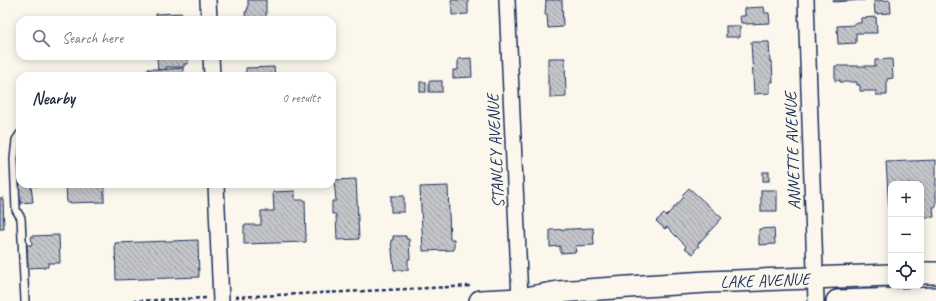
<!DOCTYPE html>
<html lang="en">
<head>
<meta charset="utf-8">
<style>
  body { margin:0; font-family:Caveat,sans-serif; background:#f6f6f7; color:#1f2937 }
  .controls { position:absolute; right:12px; bottom:12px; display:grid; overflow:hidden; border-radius:8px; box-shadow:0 2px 10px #0003 }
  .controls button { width:36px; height:36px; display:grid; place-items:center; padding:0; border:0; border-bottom:1px solid #e0e1e3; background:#fff; color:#1f2937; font:20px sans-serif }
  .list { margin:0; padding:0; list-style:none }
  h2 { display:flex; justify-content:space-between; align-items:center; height:52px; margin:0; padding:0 16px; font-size:17px }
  h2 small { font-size:13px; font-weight:400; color:#747a83 }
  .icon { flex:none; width:22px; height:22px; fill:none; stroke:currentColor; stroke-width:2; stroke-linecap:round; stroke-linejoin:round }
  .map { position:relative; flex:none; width:936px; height:301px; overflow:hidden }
  .search { position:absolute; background:#fff; box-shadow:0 2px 10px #0003; left:16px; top:16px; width:320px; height:44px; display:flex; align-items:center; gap:10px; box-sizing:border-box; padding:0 14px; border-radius:12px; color:#747a83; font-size:15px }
  .panel { position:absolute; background:#fff; box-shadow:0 2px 10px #0003; left:16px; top:72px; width:320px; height:116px; border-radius:12px }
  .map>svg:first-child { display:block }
</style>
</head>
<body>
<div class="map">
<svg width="936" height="301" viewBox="0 0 936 301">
  <defs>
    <pattern id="building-back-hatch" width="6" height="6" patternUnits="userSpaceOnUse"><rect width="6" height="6" fill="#c3c5c9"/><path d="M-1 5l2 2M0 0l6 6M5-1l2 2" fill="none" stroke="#9ea0a6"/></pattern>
  </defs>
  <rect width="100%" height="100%" fill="#fbf7ec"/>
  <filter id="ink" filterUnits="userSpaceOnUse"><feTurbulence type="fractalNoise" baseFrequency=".025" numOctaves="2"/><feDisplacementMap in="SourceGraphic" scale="8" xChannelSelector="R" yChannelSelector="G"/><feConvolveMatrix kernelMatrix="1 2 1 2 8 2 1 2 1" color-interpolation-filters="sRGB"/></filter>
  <g filter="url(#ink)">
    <!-- building -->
    <g fill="url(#building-back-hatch)" stroke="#1b2f5e">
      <polygon points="248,0 266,0 266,20 246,20 245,12 247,12 247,9 248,9"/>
      <polygon points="451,0 468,0 468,14 452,15"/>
      <polygon points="546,0 562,0 563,27 548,28 547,15 545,15"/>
      <polygon points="833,0 865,0 833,2"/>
      <polygon points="890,0 891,13 875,14 874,1"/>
      <polygon points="764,7 765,13 769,13 770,23 746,24 746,23 741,23 740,16 745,16 745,8"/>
      <polygon points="182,13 182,15 186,15 186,20 156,20 156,14"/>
      <polygon points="876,17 877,33 856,33 856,43 838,44 837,26 854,25 854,23 861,23 861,18"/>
      <rect x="726" y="26" width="14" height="11"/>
      <polygon points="751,42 769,42 770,62 772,62 773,82 770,82 770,93 754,94"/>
      <polygon points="164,56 188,56 188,64 184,64 184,67 166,67 166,70 158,70 157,58 164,58"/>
      <polygon points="471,58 472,77 453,78 453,70 458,70 458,59"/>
      <polygon points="548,58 565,58 566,97 550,98 550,86 548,86"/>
      <polygon points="892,59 893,78 887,79 887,95 876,95 876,91 860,91 860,85 857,85 857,82 840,82 840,80 835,81 835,66 875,66 875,60"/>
      <polygon points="274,67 275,76 246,76 246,68"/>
      <polygon points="183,68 183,76 148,76 148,69 158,69 158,70"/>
      <rect x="429" y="81" width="13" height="11"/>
      <rect x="420" y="82" width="6" height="10"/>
      <polygon points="936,160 936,207 933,207 934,217 921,217 921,184 891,184 891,209 889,210 886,162"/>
      <rect x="763" y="172" width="6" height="9"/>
      <polygon points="16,175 20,175 20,184 38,184 38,186 31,186 33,202 19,203"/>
      <polygon points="356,179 359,239 337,240 336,214 332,214 332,201 336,201 334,180"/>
      <polygon points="66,184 104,184 104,202 67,203"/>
      <polygon points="448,186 450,239 454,239 454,250 423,251 420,187"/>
      <polygon points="689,188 722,218 697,245 699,246 694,251 695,251 693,254 685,248 686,246 667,227 665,229 656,221 664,214 666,216 684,197 682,195"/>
      <rect x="761" y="190" width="16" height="21"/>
      <polygon points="295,191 295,200 305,200 306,242 244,244 244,225 261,225 261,211 274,211 273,192"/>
      <rect x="391" y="196" width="13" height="16"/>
      <polygon points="0,198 3,198 4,229 0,229"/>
      <polygon points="593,228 594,245 575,246 576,252 560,253 560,246 550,247 550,230"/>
      <polygon points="774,228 775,244 759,245 759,229"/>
      <polygon points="59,235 60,263 48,263 48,267 28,268 27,245 32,245 31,236"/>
      <polygon points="393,236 406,236 406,239 409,239 410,259 408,259 408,270 394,270 391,240 393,240"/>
      <polygon points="198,240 199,277 116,280 115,243"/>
    </g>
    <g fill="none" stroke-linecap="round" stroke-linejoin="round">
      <!-- service casing -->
      <g stroke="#1b2f5e" stroke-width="10">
        <polyline id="service" points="20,134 16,140 14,159 16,210 21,218 25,301"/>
      </g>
      <!-- minor casing -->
      <g stroke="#1b2f5e" stroke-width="18">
        <g id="minor">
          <polyline points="208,0 209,20"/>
          <polyline points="507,0 520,299"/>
          <polyline points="806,0 816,301"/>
          <polyline points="211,56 212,76"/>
          <polyline points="216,184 221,301"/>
        </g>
      </g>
      <!-- secondary casing -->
      <g stroke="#1b2f5e" stroke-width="24">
        <g id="secondary">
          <polyline points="921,273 936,273"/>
          <polyline points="480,301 520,299 558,292 643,286 707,282 891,275"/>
          <polyline points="837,301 936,298"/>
        </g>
      </g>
      <!-- path -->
      <g stroke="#1b2f5e" stroke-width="2.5" stroke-dasharray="4 3" stroke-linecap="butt">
        <polyline points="235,297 472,286"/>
        <polyline points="132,301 208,298"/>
      </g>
      <!-- service -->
      <use href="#service" stroke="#fbf7ec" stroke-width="7"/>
      <!-- minor -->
      <use href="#minor" stroke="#fbf7ec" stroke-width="15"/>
      <!-- secondary -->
      <use href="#secondary" stroke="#fbf7ec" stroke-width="21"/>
    </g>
  </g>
  <g text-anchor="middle" stroke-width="3" stroke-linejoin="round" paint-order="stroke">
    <!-- street labels -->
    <g font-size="17" fill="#1b2f5e" stroke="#fbf7ec">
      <text transform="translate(495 151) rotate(-93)" y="6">STANLEY AVENUE</text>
      <text transform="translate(792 151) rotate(-92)" y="6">ANNETTE AVENUE</text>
      <text transform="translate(765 280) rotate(-2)" y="6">LAKE AVENUE</text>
    </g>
  </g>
</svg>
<div class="controls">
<button>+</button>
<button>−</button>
<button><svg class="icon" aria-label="locate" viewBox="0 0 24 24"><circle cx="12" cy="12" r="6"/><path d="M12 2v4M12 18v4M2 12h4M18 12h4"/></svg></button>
</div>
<div class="search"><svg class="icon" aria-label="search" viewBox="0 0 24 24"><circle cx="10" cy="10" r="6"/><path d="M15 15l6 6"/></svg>Search here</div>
<section class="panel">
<h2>Nearby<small>0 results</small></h2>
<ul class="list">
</ul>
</section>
</div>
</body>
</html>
